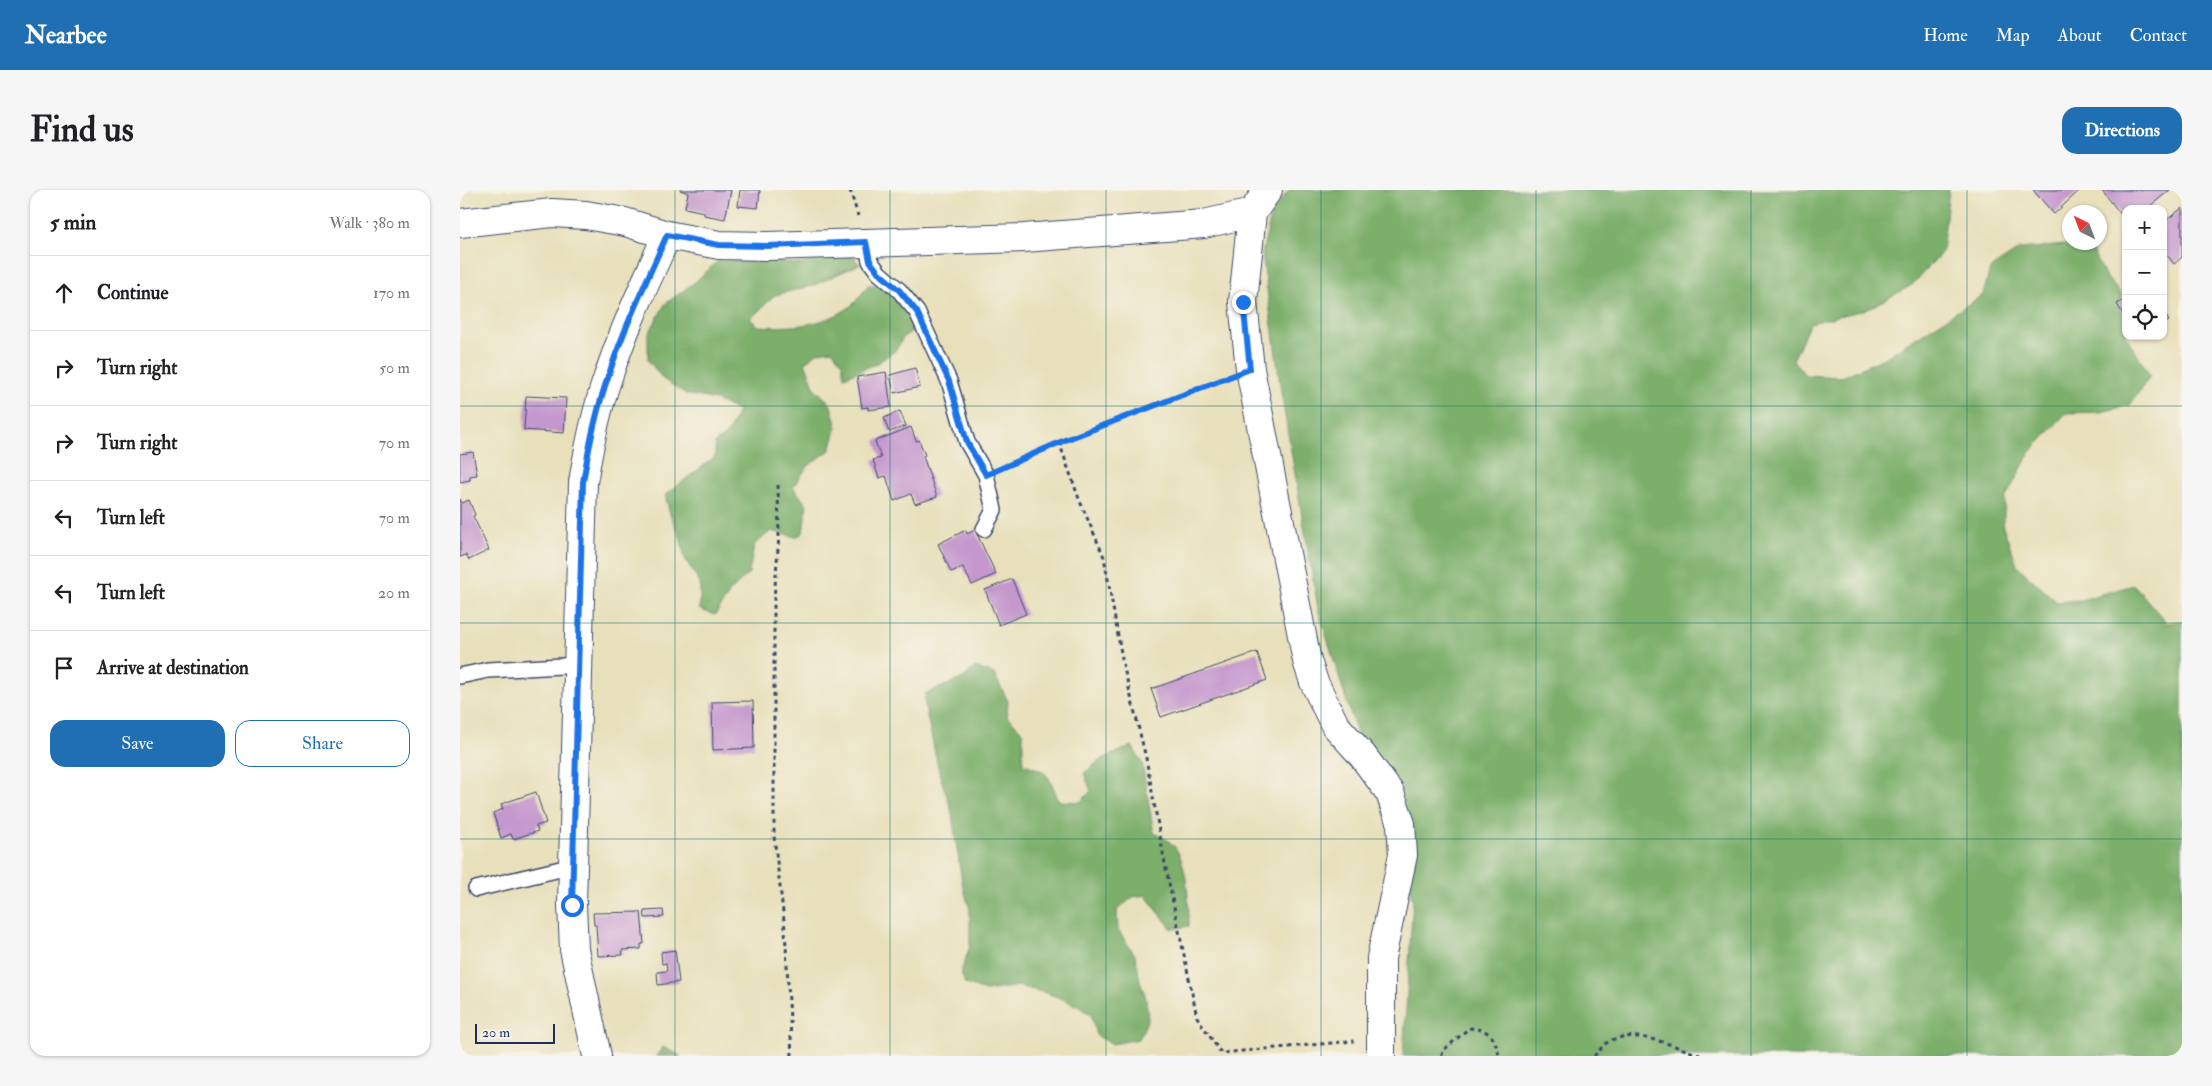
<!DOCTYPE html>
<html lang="en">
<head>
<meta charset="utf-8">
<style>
  body { margin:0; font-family:"IM FELL Double Pica",serif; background:#f6f6f6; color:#202124 }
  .controls { position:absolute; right:15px; top:15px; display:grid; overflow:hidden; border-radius:10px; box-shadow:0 1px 4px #0004 }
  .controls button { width:45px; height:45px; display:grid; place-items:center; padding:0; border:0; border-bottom:1px solid #e0e0e0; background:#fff; color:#202124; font:25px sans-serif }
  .compass { position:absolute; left:1602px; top:15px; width:45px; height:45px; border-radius:50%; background:#fff; box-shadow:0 1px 4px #0004; rotate:318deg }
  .scale { position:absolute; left:15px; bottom:12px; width:80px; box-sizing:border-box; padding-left:5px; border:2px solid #1b2f5e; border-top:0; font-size:14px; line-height:18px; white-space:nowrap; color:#1b2f5e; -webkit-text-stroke:4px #f7f3e8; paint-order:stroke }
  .stop { position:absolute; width:15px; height:15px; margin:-11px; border:4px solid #1a73e8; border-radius:50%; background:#fff }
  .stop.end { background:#1a73e8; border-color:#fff; box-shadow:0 1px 5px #0008 }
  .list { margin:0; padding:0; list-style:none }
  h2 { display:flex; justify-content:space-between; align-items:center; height:65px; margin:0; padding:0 20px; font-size:21px }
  h2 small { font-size:16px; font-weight:400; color:#757577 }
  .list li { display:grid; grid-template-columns:32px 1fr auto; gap:15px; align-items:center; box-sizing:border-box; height:75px; padding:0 20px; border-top:1px solid #e0e0e0 }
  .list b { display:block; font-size:19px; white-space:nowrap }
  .list em { font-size:16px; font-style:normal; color:#757577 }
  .actions { display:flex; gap:10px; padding:15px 20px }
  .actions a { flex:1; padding:11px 0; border:1px solid #1f6fb2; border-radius:15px; text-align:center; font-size:18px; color:#1f6fb2 }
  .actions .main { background:#1f6fb2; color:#fff }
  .icon { flex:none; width:28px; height:28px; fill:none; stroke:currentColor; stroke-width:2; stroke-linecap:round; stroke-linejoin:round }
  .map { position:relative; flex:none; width:1722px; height:866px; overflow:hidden; border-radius:15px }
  header { display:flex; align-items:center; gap:30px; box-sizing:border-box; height:70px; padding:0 25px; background:#1f6fb2; color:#fff }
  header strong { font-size:24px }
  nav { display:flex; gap:28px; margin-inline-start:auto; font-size:18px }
  .intro { display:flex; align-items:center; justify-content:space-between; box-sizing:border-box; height:120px; padding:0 30px }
  h1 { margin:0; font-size:35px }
  .button { padding:12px 22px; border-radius:15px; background:#1f6fb2; color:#fff; font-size:18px; font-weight:700 }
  main { display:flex; gap:30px; padding:0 30px }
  aside { flex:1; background:#fff; border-radius:15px; box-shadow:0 1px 4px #0004 }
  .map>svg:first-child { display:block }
</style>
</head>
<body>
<header>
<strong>Nearbee</strong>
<nav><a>Home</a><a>Map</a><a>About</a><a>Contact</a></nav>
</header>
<div class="intro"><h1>Find us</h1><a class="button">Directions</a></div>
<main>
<aside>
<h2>5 min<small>Walk · 380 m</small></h2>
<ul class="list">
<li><svg class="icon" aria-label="ahead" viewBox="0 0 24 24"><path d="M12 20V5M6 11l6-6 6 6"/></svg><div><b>Continue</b></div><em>170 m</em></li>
<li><svg class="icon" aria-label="right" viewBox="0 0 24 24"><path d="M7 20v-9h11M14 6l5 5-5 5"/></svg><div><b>Turn right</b></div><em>50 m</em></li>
<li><svg class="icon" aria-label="right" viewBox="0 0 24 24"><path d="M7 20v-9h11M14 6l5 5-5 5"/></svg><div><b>Turn right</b></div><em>70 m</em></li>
<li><svg class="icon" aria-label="left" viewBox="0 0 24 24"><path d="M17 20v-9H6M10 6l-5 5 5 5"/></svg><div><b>Turn left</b></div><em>70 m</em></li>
<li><svg class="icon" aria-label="left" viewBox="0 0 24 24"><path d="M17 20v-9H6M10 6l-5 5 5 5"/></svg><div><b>Turn left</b></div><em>20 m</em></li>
<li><svg class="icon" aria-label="arrive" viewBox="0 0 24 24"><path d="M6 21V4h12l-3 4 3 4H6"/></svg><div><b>Arrive at destination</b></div></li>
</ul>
<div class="actions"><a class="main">Save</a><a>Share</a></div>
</aside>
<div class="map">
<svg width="1722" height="866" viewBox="0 0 1722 866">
  <rect width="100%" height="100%" fill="#f7f3e8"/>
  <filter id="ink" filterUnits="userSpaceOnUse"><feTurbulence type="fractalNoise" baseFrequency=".02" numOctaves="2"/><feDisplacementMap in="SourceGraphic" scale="10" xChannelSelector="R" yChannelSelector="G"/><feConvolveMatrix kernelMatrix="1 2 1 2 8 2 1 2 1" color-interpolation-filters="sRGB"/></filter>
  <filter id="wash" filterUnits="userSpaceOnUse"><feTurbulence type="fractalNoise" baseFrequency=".0096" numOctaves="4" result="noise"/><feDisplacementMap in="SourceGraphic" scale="20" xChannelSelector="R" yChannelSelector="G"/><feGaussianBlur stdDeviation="1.12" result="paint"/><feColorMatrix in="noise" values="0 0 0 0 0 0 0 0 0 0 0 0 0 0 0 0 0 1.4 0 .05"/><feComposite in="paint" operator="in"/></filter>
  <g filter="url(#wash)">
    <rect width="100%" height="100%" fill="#e8e0bb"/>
    <!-- forest -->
    <g fill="#7caf6a" stroke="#4c6f64">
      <polygon points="829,0 1489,0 1482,62 1452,95 1408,119 1350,133 1333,170 1345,185 1382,187 1426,167 1523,105 1530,79 1560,59 1628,53 1646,87 1661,104 1666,146 1690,186 1670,215 1641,222 1606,223 1569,264 1545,309 1543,337 1558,377 1597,412 1621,410 1674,395 1707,433 1722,431 1722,866 943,866 953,709 890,522 858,419 822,208 802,63 812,22"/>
      <path d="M392 66 400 74 352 96 315 105 290 129 298 136C329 138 365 136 391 116 397 111 403 102 408 95H421L445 120 458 138 444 146 436 160 416 174 384 187 382 173 372 160 358 162 345 172 355 199 370 213 377 237 370 260 348 276 333 297 347 315 343 343 336 347 311 341 294 355 289 383 270 402 255 425 240 420V393L225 369 220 346 210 324 205 305 255 267V253L268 243 278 221 256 210 226 204 203 189 188 170V145L205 114 235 92 258 71 292 69 339 74 369 67Z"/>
      <path d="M515 477 534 484 548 511 547 526 563 542V574C590 581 588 586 599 611L620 612 631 601 624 583 642 569 672 556 682 573 694 643C699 646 707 649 711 653 728 667 729 715 729 736L712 739 685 705 673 707 657 720 658 740 675 765 680 791 686 808 688 829 679 849 652 854 636 845 631 824 606 810 586 803 558 796 526 801 505 794 501 782 510 756V720L502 692 491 618 480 586 465 517V504L503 488Z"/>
      <polygon points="203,857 221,866 196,866"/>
    </g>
    <g id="blocks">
      <!-- building -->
      <g fill="#c497cd">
        <polygon points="220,0 271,0 265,29 244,25 244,22 225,18 228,3"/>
        <polygon points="280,0 300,0 298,18 278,16"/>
        <polygon points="1573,0 1620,0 1594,24"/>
        <polygon points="1642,0 1710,0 1686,19 1666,19 1666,31"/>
        <polygon points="1722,18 1722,67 1714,74 1703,60 1703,33"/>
        <polygon points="1666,109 1666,129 1657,114"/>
        <polygon points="1703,121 1709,131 1703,134"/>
        <polygon points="455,178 460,197 434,203 430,185"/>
        <polygon points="426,182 431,217 408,220 408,217 402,218 397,187"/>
        <polygon points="66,206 106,208 104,243 64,240"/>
        <polygon points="440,221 446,236 429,242 424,228"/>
        <polygon points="451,237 456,251 459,250 465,265 463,266 477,307 455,314 451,304 434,311 426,286 419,288 413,270 421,268 415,251"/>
        <polygon points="13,262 17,285 10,286 10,290 0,292 0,264"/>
        <polygon points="0,309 2,313 9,310 15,325 13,326 29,360 9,370 6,365 0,367"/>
        <polygon points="506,340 507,344 515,340 536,384 512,395 503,377 491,382 478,354"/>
        <polygon points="552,389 566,424 539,435 525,400"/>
        <polygon points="797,462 807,490 701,527 691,499"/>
        <polygon points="293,511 294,558 253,560 252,512"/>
        <polygon points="76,602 86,633 76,636 78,641 53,649 51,644 41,648 33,623 43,619 41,614"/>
        <polygon points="203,720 204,727 185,728 184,721"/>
        <polygon points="181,722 184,754 181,754 181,759 162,760 163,765 138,766 136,735 134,735 133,723"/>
        <polygon points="215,760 219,792 198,795 197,782 207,781 206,773 202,774 201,762"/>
      </g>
    </g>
  </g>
  <g filter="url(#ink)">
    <use href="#blocks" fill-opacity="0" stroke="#3a4a6c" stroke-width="1"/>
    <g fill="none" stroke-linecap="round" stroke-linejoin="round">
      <!-- lane casing -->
      <g stroke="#3a4a6c" stroke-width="18">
        <g id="lane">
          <polyline points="406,52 410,71 419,83 439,100 457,122 489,191 507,252 526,285 534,320 524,339"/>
          <polyline points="0,486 28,480 120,475"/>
          <polyline points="16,699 113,676"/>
        </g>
      </g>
      <!-- street casing -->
      <g stroke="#3a4a6c" stroke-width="30">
        <g id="street">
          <polyline points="808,0 792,23 783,112 790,179 847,471 854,492 875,535 902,565 930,603 941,634 943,665 921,768 921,866"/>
          <polyline points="0,33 92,23 126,25 165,32 207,45 259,55 308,56 564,48 744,34 792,23"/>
          <path d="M137 866 114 759 112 715 123 292C129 256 136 221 148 187 164 138 186 92 207 45"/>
        </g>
      </g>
      <!-- path -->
      <g stroke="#3a4a6c" stroke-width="3" stroke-dasharray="4 4" stroke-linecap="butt">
        <polyline points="390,0 398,26"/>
        <polyline points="599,252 619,309 644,367 663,474 686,568 705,674 737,827 761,863 894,851"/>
        <polyline points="545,277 605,250 764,189"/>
        <polyline points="318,295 319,346 314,409 314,646 325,739 332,866"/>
        <path d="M981 866 985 859 1009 838C1029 839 1035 846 1039 866"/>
        <path d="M1134 866C1138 862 1143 855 1148 852 1173 837 1217 857 1242 866"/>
      </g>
      <!-- lane -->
      <use href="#lane" stroke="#fff" stroke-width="15"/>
      <!-- street -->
      <use href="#street" stroke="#fff" stroke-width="28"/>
    </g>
  </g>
  <g fill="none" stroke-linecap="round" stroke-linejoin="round" filter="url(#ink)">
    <!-- route -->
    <path stroke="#1a73e8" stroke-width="6" d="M112 715 123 292C129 256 136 221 148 187 164 138 186 92 207 45L259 55 308 56 406 52 410 71 419 83 439 100 457 122 489 191 507 252 526 285 605 250 790 179 783 112"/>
  </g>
  <!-- grid -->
  <path fill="none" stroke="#0f766e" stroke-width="1" stroke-opacity="0.55" d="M215 0V866M430 0V866M646 0V866M861 0V866M1076 0V866M1291 0V866M1507 0V866M0 216H1722M0 433H1722M0 649H1722"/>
</svg>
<div class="controls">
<button>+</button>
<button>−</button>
<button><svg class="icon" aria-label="locate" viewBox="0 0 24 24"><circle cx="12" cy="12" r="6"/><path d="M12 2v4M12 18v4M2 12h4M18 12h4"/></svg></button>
</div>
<svg class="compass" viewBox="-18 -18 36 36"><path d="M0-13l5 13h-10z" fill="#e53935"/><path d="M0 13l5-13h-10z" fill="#757577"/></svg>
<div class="scale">20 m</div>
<div class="stop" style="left:112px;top:715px"></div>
<div class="stop end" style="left:783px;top:112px"></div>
</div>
</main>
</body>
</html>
